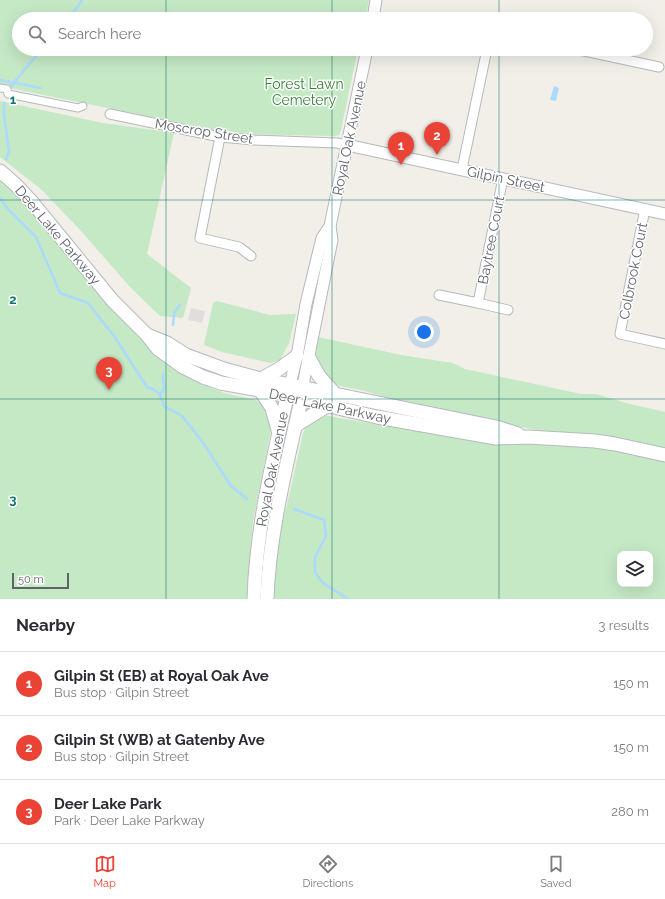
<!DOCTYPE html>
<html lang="en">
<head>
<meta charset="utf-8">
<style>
  body { margin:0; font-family:Raleway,sans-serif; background:#f2f2f3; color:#2b2b33 }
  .controls { position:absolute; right:12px; bottom:12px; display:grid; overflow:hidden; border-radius:8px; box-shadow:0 4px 16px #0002 }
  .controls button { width:36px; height:36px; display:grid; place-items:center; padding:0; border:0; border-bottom:1px solid #e1e1e2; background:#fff; color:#2b2b33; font:20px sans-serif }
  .scale { position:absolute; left:12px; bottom:10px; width:57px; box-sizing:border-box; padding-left:4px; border:2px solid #5f6368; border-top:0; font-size:11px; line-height:14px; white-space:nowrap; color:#5f6368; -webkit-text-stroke:3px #fff; paint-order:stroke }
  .you { position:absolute; left:424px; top:332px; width:14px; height:14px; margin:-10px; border:3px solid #fff; border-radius:50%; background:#1a73e8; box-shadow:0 0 0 6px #1a73e833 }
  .badge { display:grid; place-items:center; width:26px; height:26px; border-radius:50%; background:#ea4335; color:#fff; font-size:13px; font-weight:700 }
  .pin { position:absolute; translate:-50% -33px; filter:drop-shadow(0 1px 2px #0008) }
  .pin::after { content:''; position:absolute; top:21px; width:14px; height:12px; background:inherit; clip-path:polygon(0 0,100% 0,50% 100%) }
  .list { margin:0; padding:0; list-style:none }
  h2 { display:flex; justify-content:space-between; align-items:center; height:52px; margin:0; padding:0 16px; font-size:17px }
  h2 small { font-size:13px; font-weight:400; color:#7c7c81 }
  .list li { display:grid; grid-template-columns:26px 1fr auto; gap:12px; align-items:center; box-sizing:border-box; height:64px; padding:0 16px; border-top:1px solid #e1e1e2 }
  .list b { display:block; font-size:15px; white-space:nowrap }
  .list p { margin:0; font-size:13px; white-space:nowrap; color:#7c7c81 }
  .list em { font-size:13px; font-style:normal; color:#7c7c81 }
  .icon { flex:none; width:22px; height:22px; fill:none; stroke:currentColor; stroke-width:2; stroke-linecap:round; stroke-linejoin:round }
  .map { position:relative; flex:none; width:665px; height:599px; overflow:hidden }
  .search { position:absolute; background:#fff; box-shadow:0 4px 16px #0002; left:12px; right:12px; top:12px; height:44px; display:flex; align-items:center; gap:10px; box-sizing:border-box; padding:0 14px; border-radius:22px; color:#7c7c81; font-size:15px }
  .sheet { height:244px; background:#fff }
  nav { display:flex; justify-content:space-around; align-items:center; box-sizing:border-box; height:56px; border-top:1px solid #e1e1e2; background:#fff; font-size:11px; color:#7c7c81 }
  nav a { display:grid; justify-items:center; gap:2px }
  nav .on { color:#ea4335 }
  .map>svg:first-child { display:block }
</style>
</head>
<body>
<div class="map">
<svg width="665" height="599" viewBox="0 0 665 599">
  <rect width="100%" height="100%" fill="#f1efe8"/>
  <!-- industrial -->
  <polygon fill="#e0deda" points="191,308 205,311 202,323 188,320"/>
  <!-- green -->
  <g fill="#c5e8c5" fill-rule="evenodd">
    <polygon points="0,0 369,0 365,19 19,19 19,49 358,49 341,130 339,135 333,136 243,134 225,132 0,86"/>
    <polygon points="0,101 103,123 174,133 147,254 191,288 183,318 160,316 130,287 82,232 42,190 0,157"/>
    <polygon points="0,178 30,206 102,296 145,344 157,355 183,373 198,382 224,393 256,400 266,406 272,425 253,522 250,555 248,599 0,599"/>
    <polygon points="217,301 270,315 296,314 289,343 280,360 271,363 222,352 204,345 213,303"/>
    <polygon points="318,337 401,355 453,363 465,369 581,394 596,394 626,403 665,412 665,450 537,430 409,404 365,391 340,386 328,380 316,357"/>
    <path d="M323 415 374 424 494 441 597 447 665 461V599H271L276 547 290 492 303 433 307 424ZM620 554H650V584H620Z"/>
  </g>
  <!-- water -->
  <polygon fill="#aadaff" points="554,86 559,88 556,101 550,100"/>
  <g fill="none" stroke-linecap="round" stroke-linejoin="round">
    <!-- stream -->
    <g stroke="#aadaff" stroke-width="2.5">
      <polyline points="69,19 82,0"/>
      <polyline points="0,80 40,88"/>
      <polyline points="12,86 16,80 42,49"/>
      <polyline points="4,103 4,115 9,152 6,159"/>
      <path d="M0 198 7 208 36 237 60 293 88 303 114 336 147 387C158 390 161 395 164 406L182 416 204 444 231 486 247 499"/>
      <polyline points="173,325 174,313 180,305"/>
      <polyline points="160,394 163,391 165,385 163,382 163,374"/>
      <polyline points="294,509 324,520 326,536 315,557 315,572 323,583 348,599"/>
    </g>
    <!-- pedestrian casing -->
    <g stroke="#b5b8bc" stroke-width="9">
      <polyline id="pedestrian" points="0,88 7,89 8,94 78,108 83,106"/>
    </g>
    <!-- minor casing -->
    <g stroke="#b5b8bc" stroke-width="11">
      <g id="minor">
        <polyline points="575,49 659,67"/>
        <polyline points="110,114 220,137 254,140 337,143 347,145"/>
        <polyline points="220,137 200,238 239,247 251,256"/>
        <polyline points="462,169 487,49"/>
        <polyline points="645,209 620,334 665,344"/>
        <polyline points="439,295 478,303 503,178"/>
        <polyline points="478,303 508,310"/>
      </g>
    </g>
    <!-- tertiary casing -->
    <g stroke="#b5b8bc" stroke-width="13">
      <g id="tertiary">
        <polyline points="373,19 376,0"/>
        <polyline points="347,145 665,214"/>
        <polyline points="288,393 297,356 306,304 322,238 330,226"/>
        <polyline points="301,395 332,240 330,226 367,49"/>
      </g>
    </g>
    <!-- secondary casing -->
    <g stroke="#b6babf" stroke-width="15">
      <g id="secondary">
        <polyline points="0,171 16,185 32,202 112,300 147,335 158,349 183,367 203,377 221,383 260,390 377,417 496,438 528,437 595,441 615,444 665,455"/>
        <polyline points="147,335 167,343 186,355 224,369 261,379 496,427 518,434"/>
        <polyline points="309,358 319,376 335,394"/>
        <polyline points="261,379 279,369 297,356"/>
        <polyline points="260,390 272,408 278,430"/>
        <polyline points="295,426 327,406"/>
        <path d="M254 599C256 530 272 463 287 397"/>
        <path d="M267 599C269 533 287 464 301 400"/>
      </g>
    </g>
    <!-- pedestrian -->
    <use href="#pedestrian" stroke="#fff" stroke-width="7"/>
    <!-- minor -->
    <use href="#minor" stroke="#fff" stroke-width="9"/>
    <!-- tertiary -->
    <use href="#tertiary" stroke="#fff" stroke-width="11"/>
    <!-- secondary -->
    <use href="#secondary" stroke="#fff" stroke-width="13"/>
  </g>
  <!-- grid -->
  <path fill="none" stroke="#0f766e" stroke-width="1" stroke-opacity="0.55" d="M166 0V19M332 0V19M499 0V19M166 49V599M332 49V599M499 49V599M0 200H665M0 399H665"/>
  <g text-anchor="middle" stroke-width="3" stroke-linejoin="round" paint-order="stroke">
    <!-- park labels -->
    <g font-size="14" fill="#348238" stroke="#fff">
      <text x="304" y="89">Forest Lawn<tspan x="304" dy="16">Cemetery</tspan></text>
    </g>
    <!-- street labels -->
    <g font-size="14" fill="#5f6368" stroke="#fff">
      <text transform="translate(204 131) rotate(9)" y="5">Moscrop Street</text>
      <text transform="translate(349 138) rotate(-78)" y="5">Royal Oak Avenue</text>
      <text transform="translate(506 179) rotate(12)" y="5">Gilpin Street</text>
      <text transform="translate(58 235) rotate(50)" y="5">Deer Lake Parkway</text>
      <text transform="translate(491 240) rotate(-79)" y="5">Baytree Court</text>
      <text transform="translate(633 271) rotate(-79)" y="5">Colbrook Court</text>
      <text transform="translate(330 406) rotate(12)" y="5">Deer Lake Parkway</text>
      <text transform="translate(272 469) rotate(-79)" y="5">Royal Oak Avenue</text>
    </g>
  </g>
  <g font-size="13" text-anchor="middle" font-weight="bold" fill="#0f766e" stroke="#fff" stroke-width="3" stroke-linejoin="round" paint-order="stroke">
    <text x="13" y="104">1</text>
    <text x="13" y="304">2</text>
    <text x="13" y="504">3</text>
  </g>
</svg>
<div class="controls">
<button><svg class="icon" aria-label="layers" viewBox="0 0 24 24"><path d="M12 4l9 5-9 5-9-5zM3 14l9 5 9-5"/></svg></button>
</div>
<div class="scale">50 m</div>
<div class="you"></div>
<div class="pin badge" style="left:401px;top:165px">1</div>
<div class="pin badge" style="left:437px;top:155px">2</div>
<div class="pin badge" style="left:109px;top:390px">3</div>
<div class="search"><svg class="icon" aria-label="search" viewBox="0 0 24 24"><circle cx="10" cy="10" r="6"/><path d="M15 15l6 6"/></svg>Search here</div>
</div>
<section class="sheet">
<h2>Nearby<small>3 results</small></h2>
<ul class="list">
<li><span class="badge">1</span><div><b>Gilpin St (EB) at Royal Oak Ave</b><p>Bus stop · Gilpin Street</p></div><em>150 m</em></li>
<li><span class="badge">2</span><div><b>Gilpin St (WB) at Gatenby Ave</b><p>Bus stop · Gilpin Street</p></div><em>150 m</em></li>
<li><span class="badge">3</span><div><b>Deer Lake Park</b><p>Park · Deer Lake Parkway</p></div><em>280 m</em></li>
</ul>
</section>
<nav>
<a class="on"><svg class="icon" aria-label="map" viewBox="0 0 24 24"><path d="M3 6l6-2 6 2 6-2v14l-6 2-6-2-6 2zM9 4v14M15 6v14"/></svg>Map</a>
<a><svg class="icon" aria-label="directions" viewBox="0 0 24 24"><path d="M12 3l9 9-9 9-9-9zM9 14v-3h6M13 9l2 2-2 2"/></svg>Directions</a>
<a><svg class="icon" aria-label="saved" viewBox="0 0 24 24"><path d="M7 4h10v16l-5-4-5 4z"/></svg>Saved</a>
</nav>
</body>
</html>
